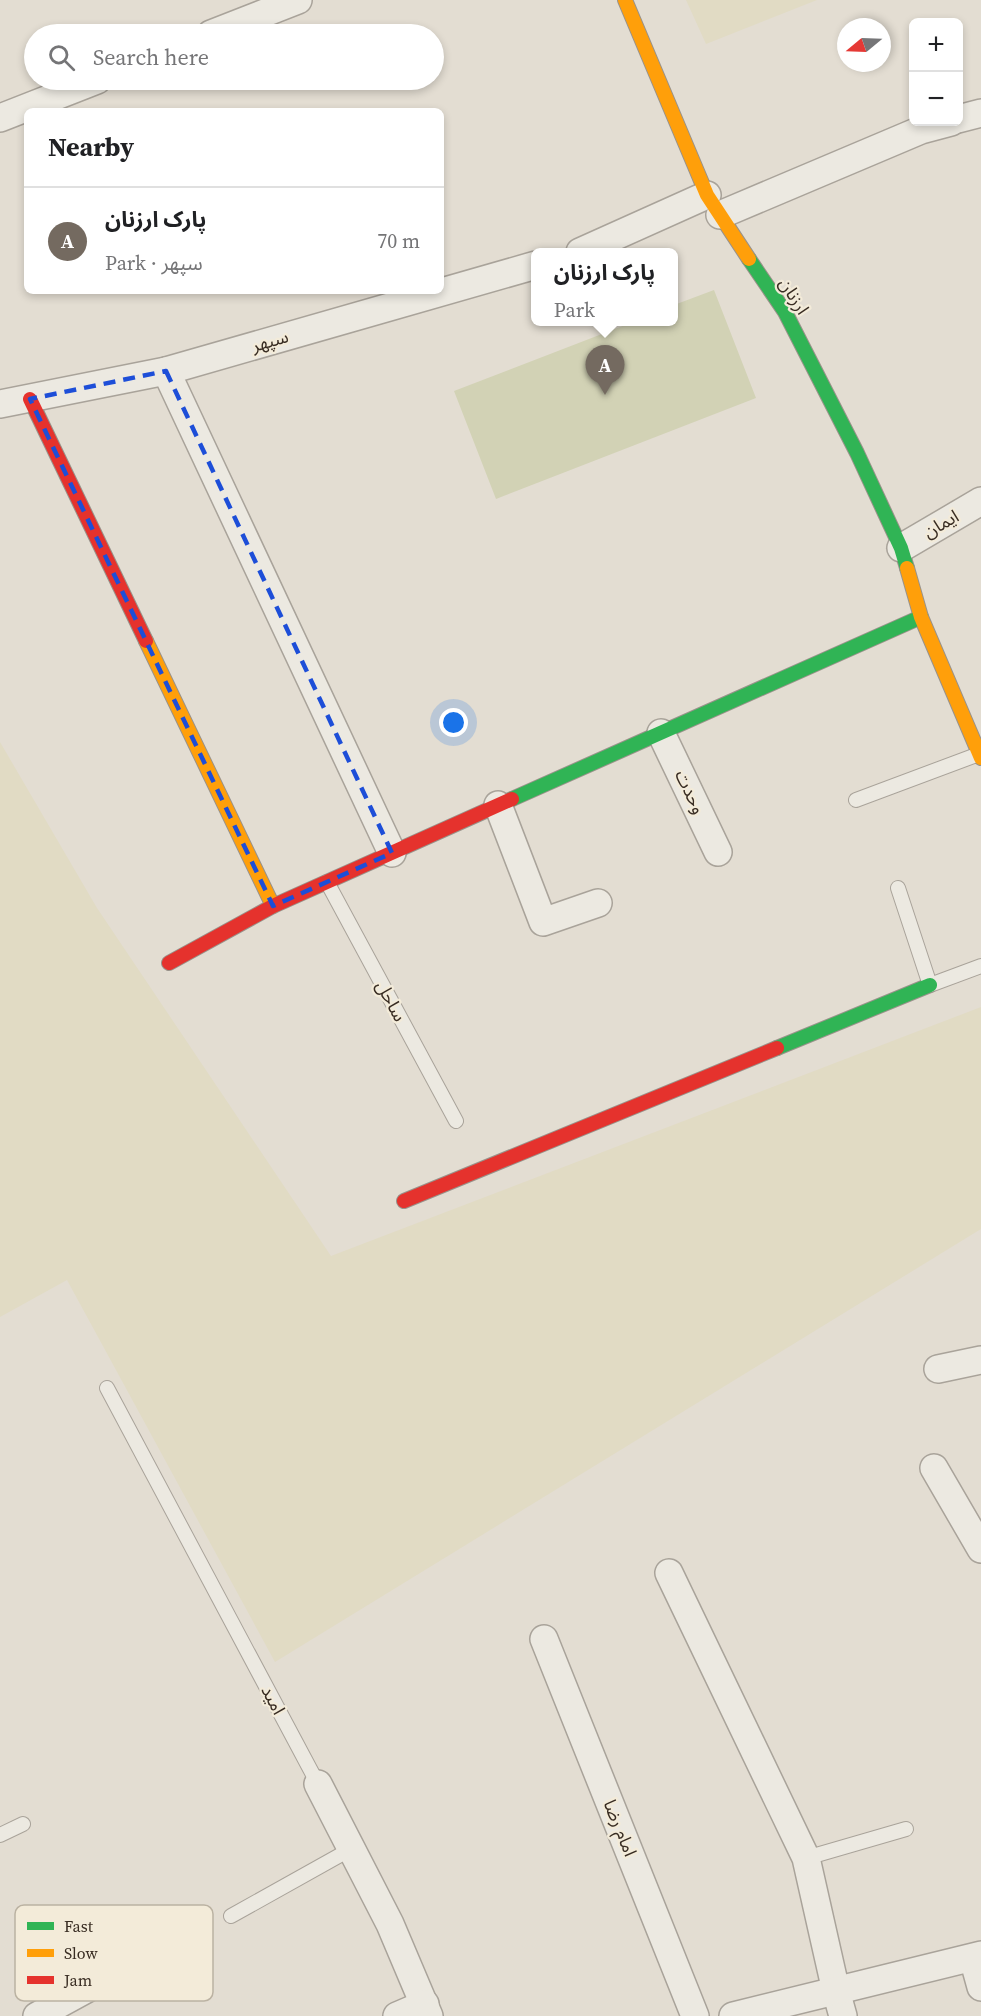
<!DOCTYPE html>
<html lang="en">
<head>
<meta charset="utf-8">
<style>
  body { margin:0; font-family:"Source Serif 4","Noto Sans Arabic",serif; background:#f6f6f6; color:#202124 }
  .controls { position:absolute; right:18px; top:18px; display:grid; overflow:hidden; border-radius:9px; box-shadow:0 3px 9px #0003 }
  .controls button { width:54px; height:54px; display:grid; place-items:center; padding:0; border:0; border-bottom:2px solid #e0e0e0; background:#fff; color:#202124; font:30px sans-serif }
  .compass { position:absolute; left:837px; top:18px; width:54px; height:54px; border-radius:50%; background:#fff; box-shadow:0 3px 9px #0003; rotate:251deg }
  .you { position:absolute; left:454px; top:723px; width:21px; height:21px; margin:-15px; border:4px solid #fff; border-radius:50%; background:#1a73e8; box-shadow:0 0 0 9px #1a73e833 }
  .badge { display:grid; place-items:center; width:39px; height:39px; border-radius:50%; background:#746a60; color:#fff; font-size:20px; font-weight:700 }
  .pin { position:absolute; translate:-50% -50px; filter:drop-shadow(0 2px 3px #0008) }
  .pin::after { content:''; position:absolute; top:32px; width:21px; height:18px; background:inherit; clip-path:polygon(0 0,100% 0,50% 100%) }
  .popup { position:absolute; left:531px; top:248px; width:147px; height:78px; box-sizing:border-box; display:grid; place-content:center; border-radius:9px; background:#fff; filter:drop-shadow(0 2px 4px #0005); font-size:20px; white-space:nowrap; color:#757577 }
  .popup b { font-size:22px; color:#202124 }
  .popup::after { content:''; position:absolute; left:50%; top:100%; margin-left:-12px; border:12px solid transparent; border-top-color:#fff }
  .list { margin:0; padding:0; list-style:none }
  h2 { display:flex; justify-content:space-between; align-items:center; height:78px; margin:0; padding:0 24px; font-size:26px }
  h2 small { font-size:20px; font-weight:400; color:#757577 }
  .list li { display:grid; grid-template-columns:39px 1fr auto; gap:18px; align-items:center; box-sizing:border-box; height:108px; padding:0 24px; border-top:2px solid #e0e0e0 }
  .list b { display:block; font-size:22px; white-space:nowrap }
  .list p { margin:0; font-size:20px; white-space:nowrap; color:#757577 }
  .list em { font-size:20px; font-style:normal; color:#757577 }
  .icon { flex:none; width:33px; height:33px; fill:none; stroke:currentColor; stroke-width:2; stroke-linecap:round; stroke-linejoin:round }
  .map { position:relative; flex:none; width:981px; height:2016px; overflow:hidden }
  .search { position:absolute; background:#fff; box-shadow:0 3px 9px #0003; left:24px; top:24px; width:420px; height:66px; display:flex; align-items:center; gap:15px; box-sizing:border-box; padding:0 21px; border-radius:33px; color:#757577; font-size:22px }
  .panel { position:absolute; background:#fff; box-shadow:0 3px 9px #0003; left:24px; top:108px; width:420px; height:186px; border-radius:9px }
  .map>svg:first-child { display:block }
</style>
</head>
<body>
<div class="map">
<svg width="981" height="2016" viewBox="0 0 981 2016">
  <rect width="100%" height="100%" fill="#e3ddd2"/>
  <!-- farmland -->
  <g fill="#e1dbc4">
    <polygon points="686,0 817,0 706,44"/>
    <polygon points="0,742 97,908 331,1256 981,1007 981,1229 275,1662 67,1280 0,1317"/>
  </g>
  <!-- green -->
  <polygon fill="#d2d2b5" points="714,290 756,398 496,499 454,391 633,322 674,322 674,305"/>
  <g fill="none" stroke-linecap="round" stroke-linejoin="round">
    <!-- lane casing -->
    <g stroke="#a9a39a" stroke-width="16">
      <g id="lane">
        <polyline points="856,800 979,754"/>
        <polyline points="327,882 456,1121"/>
        <polyline points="898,888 930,985 981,966"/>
        <polyline points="107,1388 318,1784"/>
        <polyline points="0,1835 23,1824"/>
        <polyline points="806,1858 906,1829"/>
        <polyline points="231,1916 351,1849"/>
      </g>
    </g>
    <!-- street casing -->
    <g stroke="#a9a39a" stroke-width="30">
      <g id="street">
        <polyline points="211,34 298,0"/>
        <polyline points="0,118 97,80"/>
        <polyline points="958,119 981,113"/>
        <polyline points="720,215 921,130 951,122"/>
        <polyline points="580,252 707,195"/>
        <polyline points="166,371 392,853"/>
        <polyline points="0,404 166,371 536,265"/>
        <polyline points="901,548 981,501"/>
        <polyline points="661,733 718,852"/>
        <polyline points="498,805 543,922 598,903"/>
        <polyline points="938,1369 981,1360"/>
        <polyline points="934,1468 981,1549"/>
        <polyline points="669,1573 806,1858 836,1991 843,2016"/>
        <polyline points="544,1639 695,2016"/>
        <polyline points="318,1784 390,1924 429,2016"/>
        <polyline points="973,1958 981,1987"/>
        <polyline points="37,2016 134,1963 101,1925"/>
        <polyline points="397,2016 425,2004"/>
        <polyline points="733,2016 981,1955"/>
      </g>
    </g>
    <!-- fast casing -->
    <g stroke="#99928a" stroke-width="16">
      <g id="fast">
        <polyline points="749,259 785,312 857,453 901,548 907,568"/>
        <polyline points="512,799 921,617"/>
        <polyline points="777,1048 930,985"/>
      </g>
    </g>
    <!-- slow casing -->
    <g stroke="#99928a" stroke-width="16">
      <g id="slow">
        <polyline points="625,0 707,195 749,259"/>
        <polyline points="907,568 921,617 981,758"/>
        <polyline points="146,641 273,906"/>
      </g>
    </g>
    <!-- jam casing -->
    <g stroke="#99928a" stroke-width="16">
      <g id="jam">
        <polyline points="30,399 146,641"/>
        <polyline points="169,963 273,906 512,799"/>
        <polyline points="404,1201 777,1048"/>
      </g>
    </g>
    <!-- lane -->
    <use href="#lane" stroke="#ece9e1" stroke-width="14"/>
    <!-- street -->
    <use href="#street" stroke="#ece9e1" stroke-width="27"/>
    <!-- fast -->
    <use href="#fast" stroke="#30b455" stroke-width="14"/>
    <!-- slow -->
    <use href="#slow" stroke="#ff9f0a" stroke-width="14"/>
    <!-- jam -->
    <use href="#jam" stroke="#e5322d" stroke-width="14"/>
  </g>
  <!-- marked area -->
  <path fill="none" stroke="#1d4ed8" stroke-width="4.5" stroke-dasharray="12 8" stroke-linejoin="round" d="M166 371 392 853 273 906 30 399Z"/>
  <g text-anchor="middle" stroke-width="4.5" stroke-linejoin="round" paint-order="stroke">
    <!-- street labels -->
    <g font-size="18" fill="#382c22" stroke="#f3ebd9">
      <text transform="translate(794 296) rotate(58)" y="6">ارزنان</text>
      <text transform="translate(270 341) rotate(-16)" y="6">سپهر</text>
      <text transform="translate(941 524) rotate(-30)" y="6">ایمان</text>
      <text transform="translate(690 792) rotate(65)" y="6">وحدت</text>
      <text transform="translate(391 1001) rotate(62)" y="6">ساحل</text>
      <text transform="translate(273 1700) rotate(62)" y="6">امید</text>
      <text transform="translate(620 1828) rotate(68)" y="6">امام رضا</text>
    </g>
  </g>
  <!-- legend -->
  <rect x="15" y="1905" width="198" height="96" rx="9" fill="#f3ebd9" stroke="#bbb2a2" stroke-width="1.5"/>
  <rect x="27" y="1922" width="27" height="8" fill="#30b455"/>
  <rect x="27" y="1949" width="27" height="8" fill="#ff9f0a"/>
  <rect x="27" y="1976" width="27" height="8" fill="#e5322d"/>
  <g font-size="16" fill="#382c22">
    <text x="64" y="1932">Fast</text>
    <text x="64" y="1959">Slow</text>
    <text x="64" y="1986">Jam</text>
  </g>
</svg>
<div class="controls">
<button>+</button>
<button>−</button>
</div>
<svg class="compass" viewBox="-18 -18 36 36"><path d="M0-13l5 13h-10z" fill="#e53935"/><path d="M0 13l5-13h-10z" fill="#757577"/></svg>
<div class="you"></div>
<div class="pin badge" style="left:605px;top:395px">A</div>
<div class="popup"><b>پارک ارزنان</b>Park</div>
<div class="search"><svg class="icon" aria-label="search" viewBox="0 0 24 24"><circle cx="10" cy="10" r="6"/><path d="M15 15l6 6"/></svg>Search here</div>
<section class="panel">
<h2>Nearby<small></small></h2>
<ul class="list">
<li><span class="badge">A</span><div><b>پارک ارزنان</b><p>Park · سپهر</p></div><em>70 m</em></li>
</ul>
</section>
</div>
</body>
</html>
